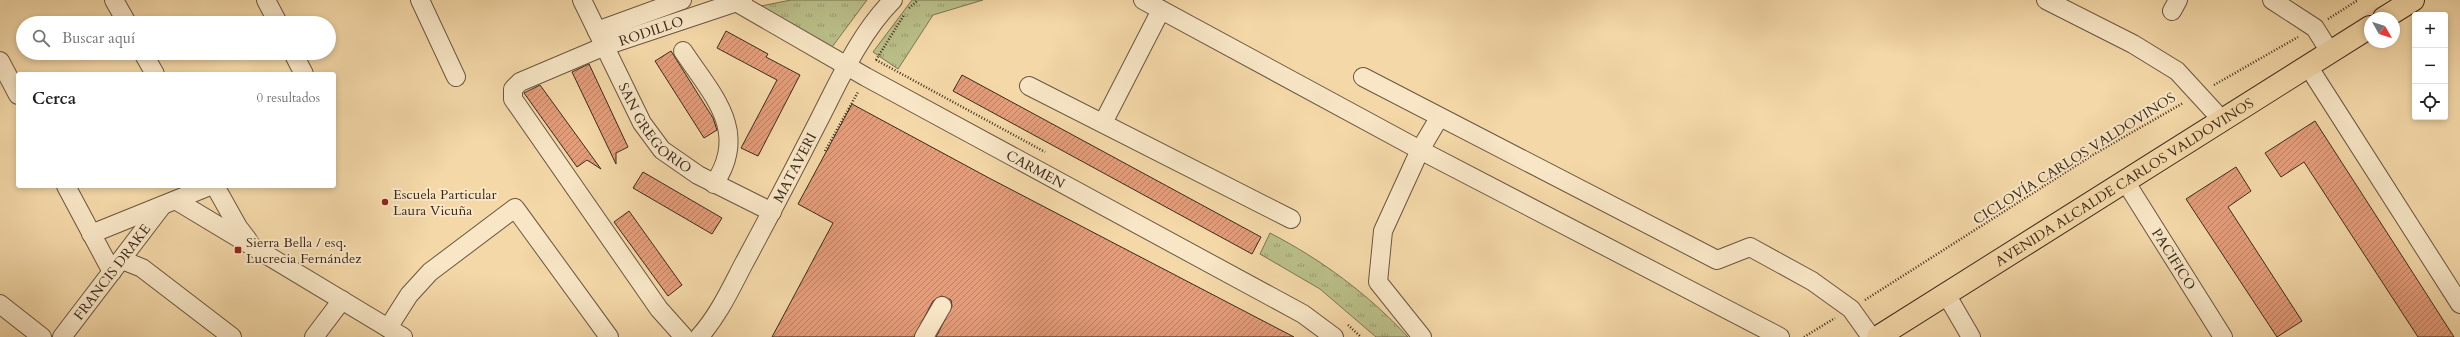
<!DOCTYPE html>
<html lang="es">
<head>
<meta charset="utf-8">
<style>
  body { margin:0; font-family:Cardo,serif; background:#f2f2f2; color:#202124 }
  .controls { position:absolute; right:12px; top:12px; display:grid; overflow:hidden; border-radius:4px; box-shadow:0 2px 6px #0003 }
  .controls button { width:36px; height:36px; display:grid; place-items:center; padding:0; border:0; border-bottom:1px solid #e0e0e0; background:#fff; color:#202124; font:20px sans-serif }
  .compass { position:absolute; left:2364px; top:12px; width:36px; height:36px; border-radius:50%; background:#fff; box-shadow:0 2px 6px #0003; rotate:129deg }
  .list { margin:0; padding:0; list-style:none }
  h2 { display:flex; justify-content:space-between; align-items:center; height:52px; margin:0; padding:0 16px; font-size:17px }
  h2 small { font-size:13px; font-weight:400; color:#757577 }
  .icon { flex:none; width:22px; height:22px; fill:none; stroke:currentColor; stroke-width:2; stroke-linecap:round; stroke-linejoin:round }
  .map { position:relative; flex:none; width:2460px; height:337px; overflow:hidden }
  .search { position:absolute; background:#fff; box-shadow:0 2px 6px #0003; left:16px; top:16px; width:320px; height:44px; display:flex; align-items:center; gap:10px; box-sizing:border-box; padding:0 14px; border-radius:22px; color:#757577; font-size:15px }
  .panel { position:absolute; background:#fff; box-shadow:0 2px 6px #0003; left:16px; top:72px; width:320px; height:116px; border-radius:4px }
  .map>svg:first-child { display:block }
</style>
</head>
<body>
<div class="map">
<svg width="2460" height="337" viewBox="0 0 2460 337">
  <defs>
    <pattern id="grass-tufts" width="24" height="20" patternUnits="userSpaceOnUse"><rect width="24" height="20" fill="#babf89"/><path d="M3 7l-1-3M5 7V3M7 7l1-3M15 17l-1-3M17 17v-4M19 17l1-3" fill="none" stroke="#989b6f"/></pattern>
    <pattern id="building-hatch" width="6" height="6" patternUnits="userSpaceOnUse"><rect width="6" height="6" fill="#e49c79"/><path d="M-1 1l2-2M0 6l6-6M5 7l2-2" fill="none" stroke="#ba7f63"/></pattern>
  </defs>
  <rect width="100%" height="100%" fill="#f4d8a8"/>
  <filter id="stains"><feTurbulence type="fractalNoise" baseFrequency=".005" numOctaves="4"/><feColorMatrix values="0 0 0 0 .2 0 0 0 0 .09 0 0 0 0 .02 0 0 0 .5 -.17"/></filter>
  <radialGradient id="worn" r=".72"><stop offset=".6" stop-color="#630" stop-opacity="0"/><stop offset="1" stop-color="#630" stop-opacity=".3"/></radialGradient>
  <!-- grass -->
  <g fill="url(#grass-tufts)" stroke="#7b7553">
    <polygon points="791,0 867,0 832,47 761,6"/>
    <polygon points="912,0 983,0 933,15 898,69 873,52"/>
    <path d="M1270 233C1322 260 1368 294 1408 337H1376L1320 289 1260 254Z"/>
  </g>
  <!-- building -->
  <g fill="url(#building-hatch)" stroke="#3c2b1d">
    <polygon points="726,31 768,54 766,57 800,75 758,156 741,148 777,80 717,48"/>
    <polygon points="671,51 713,118 717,130 704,138 655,61"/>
    <polygon points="589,64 628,147 616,153 616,164 572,72"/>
    <polygon points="962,75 1261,237 1252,254 953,91"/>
    <polygon points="540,85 601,169 587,160 577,167 524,93"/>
    <polygon points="852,104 989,178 1294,337 936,337 952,306 951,300 942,296 933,301 914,337 772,337 833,223 798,204"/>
    <polygon points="2315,121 2404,259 2454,337 2418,337 2304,162 2281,177 2265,153"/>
    <polygon points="2236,167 2251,191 2228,207 2302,321 2277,337 2186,199"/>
    <polygon points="643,172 722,218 712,234 633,188"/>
    <polygon points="629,211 682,285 668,296 614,222"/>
  </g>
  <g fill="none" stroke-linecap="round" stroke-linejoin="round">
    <!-- minor casing -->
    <g stroke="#6a5640" stroke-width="20">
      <g id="minor">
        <polyline points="114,0 127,23"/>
        <polyline points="266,0 278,23"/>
        <polyline points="420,0 456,77"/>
        <path id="s1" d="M582 0 642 123 662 150 698 175 772 212"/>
        <polyline points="1143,0 1420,150 1780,337"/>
        <polyline points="2046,0 2133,44 2177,71 2222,120"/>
        <polyline points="2272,0 2315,28 2330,52"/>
        <path id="s2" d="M736 2 866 77 1303 314 1334 337"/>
        <polyline points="2172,11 2178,0"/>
        <polyline points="597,31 682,0"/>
        <path d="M683 51C712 95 750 131 714 184"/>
        <polyline points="143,53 155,74"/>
        <polyline points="293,53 304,74"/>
        <polyline points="0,61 18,95"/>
        <polyline points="2308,66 2460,304"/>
        <polyline points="1363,77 1717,260 1750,247 1812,281 1851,309 1871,337"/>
        <polyline points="1029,86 1291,219"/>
        <polyline points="1103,123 1161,10"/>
        <path id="s3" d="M2125 181 2223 337"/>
        <polyline points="66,186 112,272"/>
        <polyline points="215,186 238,227 248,240"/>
        <polyline points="177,201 403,337"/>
        <polyline points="91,234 210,186"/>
        <polyline points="122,260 142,268 232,337"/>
        <polyline points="1946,294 1971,337"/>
        <polyline points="0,304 42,337"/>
        <polyline points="388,328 409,295 430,272 515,208 609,337"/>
        <path id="s4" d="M62 337 162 206"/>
        <polyline points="314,337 342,300"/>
        <path id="s5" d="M684 337 659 309 513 99V89L520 82 605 46 743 0"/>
        <path id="s6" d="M699 337C718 316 730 290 743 265 769 217 794 169 819 120 840 79 860 33 893 0"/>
        <polyline points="924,337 942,306"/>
        <polyline points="1422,337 1378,282 1383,231 1420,150 1439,118"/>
      </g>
    </g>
    <!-- major casing -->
    <g stroke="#3c2b1d" stroke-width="24">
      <g id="major">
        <polyline points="2384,18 2413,0"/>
        <path id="s7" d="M1878 337 2370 27"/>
      </g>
    </g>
    <!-- path -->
    <g stroke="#3c2b1d" stroke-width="2.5" stroke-dasharray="1 2" stroke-linecap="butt">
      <polyline points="909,8 918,0"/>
      <polyline points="2328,19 2358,0"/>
      <polyline points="876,60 1045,152"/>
      <polyline points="876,60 904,15"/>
      <polyline points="2214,85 2298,37"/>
      <polyline points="825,151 858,92"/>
      <polyline points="1865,300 2091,156 2183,103"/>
      <polyline points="1348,325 1361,337"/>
      <polyline points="1804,337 1835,318"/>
    </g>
    <!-- minor -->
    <use href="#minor" stroke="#f8e6c6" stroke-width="18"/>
    <!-- major -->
    <use href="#major" stroke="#f4d8a8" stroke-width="22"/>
  </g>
  <!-- markers -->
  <g fill="#8f2418" stroke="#f8e6c6" stroke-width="1.5">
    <circle cx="385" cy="202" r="4"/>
    <rect x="234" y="246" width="8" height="8" rx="2"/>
  </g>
  <g text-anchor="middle" stroke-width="4" stroke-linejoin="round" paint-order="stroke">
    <!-- street labels -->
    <g font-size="14" fill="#3c2b1d" stroke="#f8e6c6">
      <text dy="5" stroke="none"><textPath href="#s5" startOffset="454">RODILLO</textPath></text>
      <text dy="5" stroke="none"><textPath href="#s1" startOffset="149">SAN GREGORIO</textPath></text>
      <text transform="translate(2074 158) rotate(-32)" y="5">CICLOVÍA CARLOS VALDOVINOS</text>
      <text dy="5" stroke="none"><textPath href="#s6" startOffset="195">MATAVERI</textPath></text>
      <text dy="5" stroke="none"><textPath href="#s2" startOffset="343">CARMEN</textPath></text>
      <text dy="5" stroke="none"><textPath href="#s7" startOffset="291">AVENIDA ALCALDE CARLOS VALDOVINOS</textPath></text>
      <text dy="5" stroke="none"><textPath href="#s3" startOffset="92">PACIFICO</textPath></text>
      <text dy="5" stroke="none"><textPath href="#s4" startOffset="82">FRANCIS DRAKE</textPath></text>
    </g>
    <!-- poi labels -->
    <g font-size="14" fill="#3c2b1d" stroke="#f8e6c6" text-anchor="start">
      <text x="393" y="199">Escuela Particular<tspan x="393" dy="16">Laura Vicuña</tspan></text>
      <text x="246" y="247">Sierra Bella / esq.<tspan x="246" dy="16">Lucrecia Fernández</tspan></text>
    </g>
  </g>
  <rect width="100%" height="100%" filter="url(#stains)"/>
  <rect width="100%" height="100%" fill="url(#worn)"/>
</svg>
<div class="controls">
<button>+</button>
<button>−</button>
<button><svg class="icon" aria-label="locate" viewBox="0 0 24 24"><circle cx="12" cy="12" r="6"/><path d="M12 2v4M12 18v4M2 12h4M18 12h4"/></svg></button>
</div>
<svg class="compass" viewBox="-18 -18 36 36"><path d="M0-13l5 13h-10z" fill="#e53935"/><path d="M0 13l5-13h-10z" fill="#757577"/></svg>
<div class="search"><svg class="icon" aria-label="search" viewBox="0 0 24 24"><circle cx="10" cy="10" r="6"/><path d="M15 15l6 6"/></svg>Buscar aquí</div>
<section class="panel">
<h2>Cerca<small>0 resultados</small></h2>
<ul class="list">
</ul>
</section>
</div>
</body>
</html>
